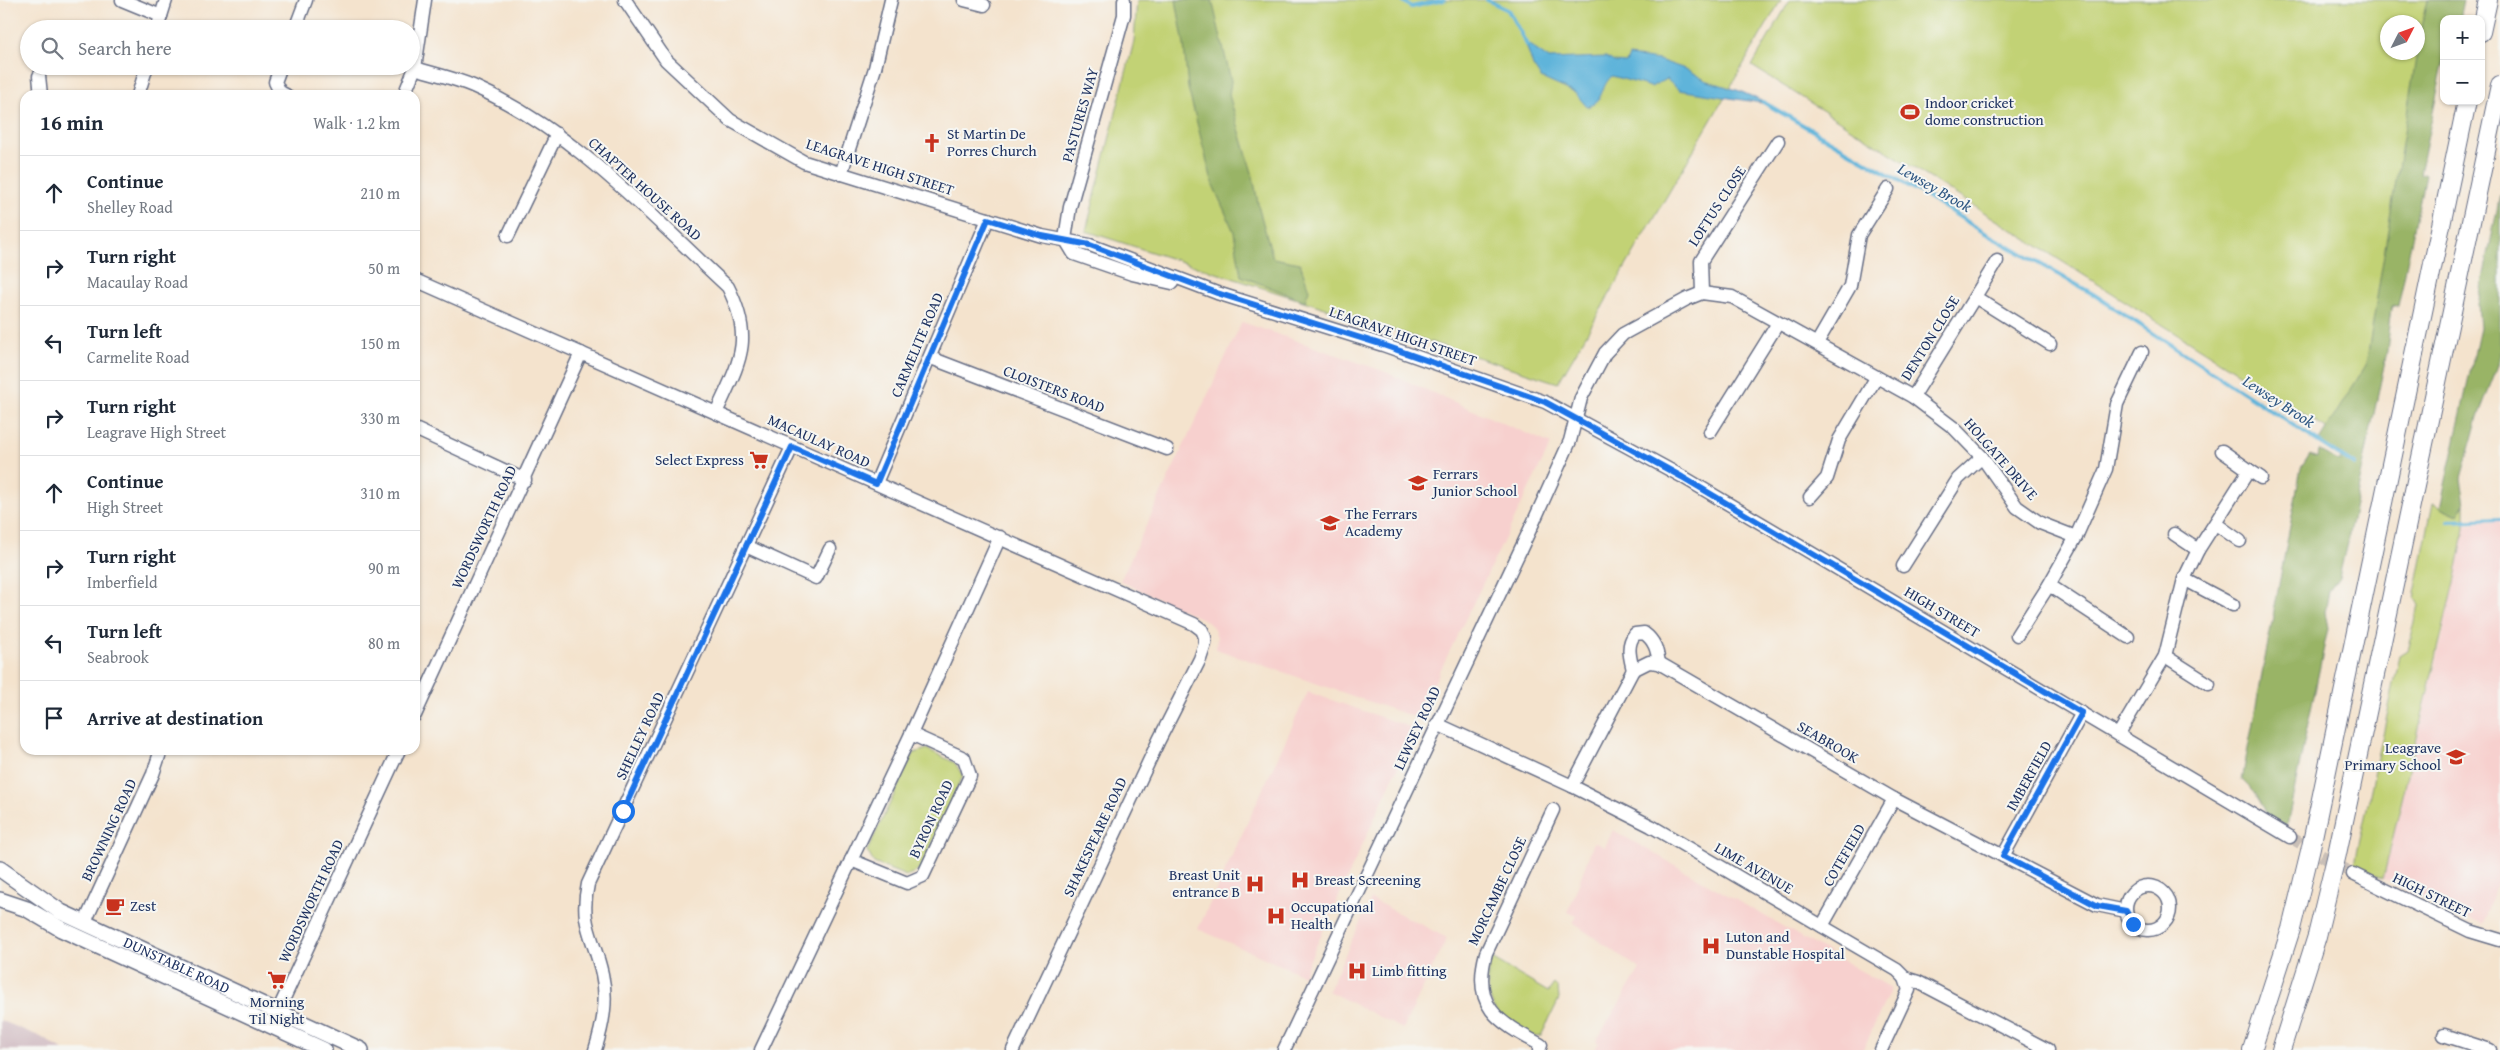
<!DOCTYPE html>
<html lang="en">
<head>
<meta charset="utf-8">
<style>
  body { margin:0; font-family:"Gentium Book Plus",serif; background:#f2f2f3; color:#1f2937 }
  .controls { position:absolute; right:15px; top:15px; display:grid; overflow:hidden; border-radius:10px; box-shadow:0 1px 4px #0004 }
  .controls button { width:45px; height:45px; display:grid; place-items:center; padding:0; border:0; border-bottom:1px solid #e0e1e3; background:#fff; color:#1f2937; font:25px sans-serif }
  .compass { position:absolute; left:2380px; top:15px; width:45px; height:45px; border-radius:50%; background:#fff; box-shadow:0 1px 4px #0004; rotate:48deg }
  .stop { position:absolute; width:15px; height:15px; margin:-11px; border:4px solid #1a73e8; border-radius:50%; background:#fff }
  .stop.end { background:#1a73e8; border-color:#fff; box-shadow:0 1px 5px #0008 }
  .list { margin:0; padding:0; list-style:none }
  h2 { display:flex; justify-content:space-between; align-items:center; height:65px; margin:0; padding:0 20px; font-size:21px }
  h2 small { font-size:16px; font-weight:400; color:#747a83 }
  .list li { display:grid; grid-template-columns:32px 1fr auto; gap:15px; align-items:center; box-sizing:border-box; height:75px; padding:0 20px; border-top:1px solid #e0e1e3 }
  .list b { display:block; font-size:19px; white-space:nowrap }
  .list p { margin:0; font-size:16px; white-space:nowrap; color:#747a83 }
  .list em { font-size:16px; font-style:normal; color:#747a83 }
  .icon { flex:none; width:28px; height:28px; fill:none; stroke:currentColor; stroke-width:2; stroke-linecap:round; stroke-linejoin:round }
  .map { position:relative; flex:none; width:2500px; height:1050px; overflow:hidden }
  .search { position:absolute; background:#fff; box-shadow:0 1px 4px #0004; left:20px; top:20px; width:400px; height:55px; display:flex; align-items:center; gap:12px; box-sizing:border-box; padding:0 18px; border-radius:28px; color:#747a83; font-size:19px }
  .panel { position:absolute; background:#fff; box-shadow:0 1px 4px #0004; left:20px; top:90px; width:400px; height:665px; border-radius:15px }
  .map>svg:first-child { display:block }
</style>
</head>
<body>
<div class="map">
<svg width="2500" height="1050" viewBox="0 0 2500 1050">
  <rect width="100%" height="100%" fill="#f6f6f2"/>
  <filter id="ink" filterUnits="userSpaceOnUse"><feTurbulence type="fractalNoise" baseFrequency=".02" numOctaves="2"/><feDisplacementMap in="SourceGraphic" scale="10" xChannelSelector="R" yChannelSelector="G"/><feConvolveMatrix kernelMatrix="1 2 1 2 8 2 1 2 1" color-interpolation-filters="sRGB"/></filter>
  <filter id="wash" filterUnits="userSpaceOnUse"><feTurbulence type="fractalNoise" baseFrequency=".0096" numOctaves="4" result="noise"/><feDisplacementMap in="SourceGraphic" scale="20" xChannelSelector="R" yChannelSelector="G"/><feGaussianBlur stdDeviation="1.12" result="paint"/><feColorMatrix in="noise" values="0 0 0 0 0 0 0 0 0 0 0 0 0 0 0 0 0 1.4 0 .05"/><feComposite in="paint" operator="in"/></filter>
  <g filter="url(#wash)">
    <rect width="100%" height="100%" fill="#f4e3cd"/>
    <!-- built -->
    <g fill="#f7d0ce">
      <polygon points="1242,322 1383,371 1551,444 1417,718 1216,649 1217,638 1213,627 1205,620 1120,581"/>
      <polygon points="2500,521 2500,874 2484,924 2441,907 2383,879 2442,639 2465,524"/>
      <polygon points="1308,692 1410,727 1413,734 1303,975 1198,929"/>
      <polygon points="1613,830 1891,988 1863,1050 1594,1050 1599,1043 1596,1041 1640,969 1573,923 1577,916 1568,912 1594,842 1605,847"/>
      <polygon points="1371,899 1447,938 1403,1029 1328,991"/>
    </g>
    <!-- industrial -->
    <polygon fill="#d2bec4" points="0,1020 41,1037 63,1050 0,1050"/>
    <!-- green -->
    <g fill="#c2d274" stroke="#6e8069" fill-rule="evenodd">
      <polygon points="1137,0 1781,0 1558,383 1086,231 1134,41"/>
      <path d="M1790 0H2448L2366 453 1752 66ZM2388 22H2418V52H2388Z"/>
      <polygon points="2433,503 2458,515 2465,504 2465,528 2455,578 2383,879 2355,863 2400,656 2408,651 2419,605 2414,598"/>
      <polygon points="927,749 955,763 963,776 920,870 906,876 874,863 867,851 914,753"/>
      <path d="M1492 959 1548 992 1554 984 1558 988 1559 999 1541 1036 1535 1037C1524 1030 1508 1023 1499 1014 1486 1002 1485 973 1492 959Z"/>
    </g>
    <!-- forest -->
    <g fill="#99b466" stroke="#5a7262">
      <polygon points="1176,0 1212,0 1231,81 1229,95 1253,176 1259,209 1273,258 1300,263 1309,290 1305,301 1241,276 1234,232 1213,185 1188,88 1184,45"/>
      <polygon points="2427,0 2464,0 2460,19 2444,19 2444,61 2420,173 2425,175 2398,307 2392,306 2387,351 2349,534 2339,577 2329,591 2325,612 2328,628 2287,825 2269,817 2255,793 2242,780 2301,468 2310,454 2317,457 2318,450 2340,462 2341,454 2319,444 2320,439 2366,365 2421,27"/>
      <polygon points="2500,195 2500,360 2478,417 2461,478 2465,504 2458,515 2440,507 2480,328 2478,304"/>
    </g>
    <!-- water -->
    <path fill="#5eb4da" stroke="#3c729c" d="M1525 42 1549 59 1606 57 1614 62 1626 63 1629 56 1659 60 1688 70 1705 80 1740 91 1768 104 1679 90 1666 79 1651 87 1612 76C1600 86 1604 103 1587 107L1575 93 1541 78 1533 66Z"/>
    <g fill="none" stroke-linecap="round" stroke-linejoin="round">
      <!-- stream -->
      <g stroke="#5eb4da" stroke-width="4">
        <polyline points="1402,0 1411,7 1444,0"/>
        <polyline points="1487,0 1508,10 1527,45"/>
        <polyline points="1763,102 1928,197 1985,233 2093,294 2354,465"/>
        <polyline points="2448,521 2500,519"/>
      </g>
    </g>
  </g>
  <g filter="url(#ink)">
    <g fill="none" stroke-linecap="round" stroke-linejoin="round">
      <!-- minor-tunnel -->
      <polyline stroke="#c9bfb7" stroke-width="12" stroke-dasharray="12 6" stroke-linecap="butt" points="2290,837 2353,874"/>
      <!-- minor casing -->
      <g stroke="#676e85" stroke-width="15">
        <g id="minor">
          <polyline points="122,0 161,16 157,29"/>
          <polyline points="625,0 666,60 730,120 804,162 1042,236 1090,245 1217,293 1383,345 1545,402 1683,477 2290,837"/>
          <polyline points="964,0 984,5"/>
          <polyline points="161,16 166,0"/>
          <polyline points="295,29 306,0"/>
          <polyline points="281,66 275,82 280,92 286,95"/>
          <path d="M415 68C434 74 454 78 473 86 573 130 649 214 728 287 755 341 739 362 716 413"/>
          <polyline points="39,76 41,95"/>
          <polyline points="138,95 147,66"/>
          <polyline points="404,95 415,68 425,0"/>
          <polyline points="841,174 875,68 891,0"/>
          <polyline points="508,236 557,134"/>
          <polyline points="1065,239 1070,207 1124,15 1124,0"/>
          <polyline points="1065,239 1074,254 1132,274 1172,283"/>
          <polyline points="415,280 1194,624 1202,630 1205,637 1205,644 1200,659 1159,740 1013,1050"/>
          <polyline points="1702,293 1701,261 1778,141"/>
          <polyline points="1975,297 2050,344"/>
          <polyline points="1817,343 1850,286 1859,235 1888,189"/>
          <polyline points="931,358 1167,449"/>
          <polyline points="1913,397 1997,261"/>
          <polyline points="415,429 525,480"/>
          <polyline points="1710,432 1778,323"/>
          <polyline points="2249,470 2261,478"/>
          <polyline points="876,483 988,219"/>
          <polyline points="1810,497 1827,478 1839,440 1876,378"/>
          <polyline points="2216,524 2240,541"/>
          <polyline points="2174,534 2198,550"/>
          <polyline points="2076,537 2106,469 2117,404 2142,352"/>
          <polyline points="746,546 816,578 830,549"/>
          <polyline points="1903,566 1958,479 1982,457"/>
          <polyline points="2184,579 2233,605"/>
          <polyline points="2049,585 2128,637"/>
          <polyline points="2165,656 2209,684"/>
          <path d="M1633 670C1630 657 1626 645 1635 634L1644 633C1655 641 1657 650 1659 663"/>
          <polyline points="415,715 581,353"/>
          <polyline points="1437,724 1572,786 1651,826 1897,970 1905,978 1918,982 2048,1050"/>
          <polyline points="2118,735 2165,656 2184,579 2198,550 2249,470 2222,451"/>
          <polyline points="1572,786 1633,670 1649,662 1659,663 1894,799 2097,905 2126,911"/>
          <polyline points="2003,856 2082,713"/>
          <polyline points="851,860 907,883 923,876 970,776 964,758 911,734"/>
          <polyline points="2353,874 2470,931 2500,940"/>
          <circle cx="2148" cy="908" r="22"/>
          <polyline points="85,922 153,774 161,750"/>
          <polyline points="1822,926 1894,799"/>
          <polyline points="278,1011 399,750"/>
          <polyline points="2444,1035 2490,1050"/>
          <path d="M595 1050C603 1025 608 1000 602 974 594 937 579 924 588 884L792 447"/>
          <polyline points="761,1050 911,734 1000,537"/>
          <polyline points="1284,1050 1534,521 1570,441 1581,398 1605,353 1623,334 1687,299 1702,293 1732,297 1913,397 1954,428 1982,457 2017,507 2040,523 2076,537 2049,585 2017,635"/>
          <path d="M1539 1050 1541 1045C1499 1022 1471 1008 1486 953L1553 810"/>
          <polyline points="1881,1050 1909,990 1905,978"/>
        </g>
      </g>
      <!-- major casing -->
      <g stroke="#676e85" stroke-width="18">
        <g id="major">
          <path id="s1" d="M0 869 61 912 361 1050"/>
          <polyline points="0,900 27,909 61,929 324,1050"/>
        </g>
      </g>
      <!-- highway casing -->
      <g stroke="#676e85" stroke-width="20">
        <g id="highway">
          <polyline points="2481,32 2488,0"/>
          <polyline points="2252,1050 2291,929 2311,847 2467,101"/>
          <polyline points="2281,1050 2317,936 2337,854 2500,85"/>
        </g>
      </g>
      <!-- minor -->
      <use href="#minor" stroke="#fff" stroke-width="12"/>
      <!-- major -->
      <use href="#major" stroke="#fff" stroke-width="15"/>
      <!-- highway -->
      <use href="#highway" stroke="#fff" stroke-width="18"/>
    </g>
  </g>
  <g fill="none" stroke-linecap="round" stroke-linejoin="round" filter="url(#ink)">
    <!-- route -->
    <polyline stroke="#1a73e8" stroke-width="6" points="623,811 792,447 876,484 988,219 1042,236 1090,245 1217,293 1383,345 1545,402 1682,477 2082,713 2003,856 2098,906 2126,911 2133,924"/>
  </g>
  <!-- icons -->
  <defs>
    <g id="stadium-bare" transform="scale(1.5)"><path d="M0-5a6.5 5 0 1 0 0 10a6.5 5 0 1 0 0-10ZM-3.5-1.8h7v3.6h-7Z" fill="#c8321e" stroke="#f6f6f2" stroke-width="2.5" paint-order="stroke"/></g>
    <g id="church-bare" transform="scale(1.5)"><path d="M-1.2-6h2.4v3.5h3.3v2.4h-3.3V6h-2.4V-.1h-3.3v-2.4h3.3Z" fill="#c8321e" stroke="#f6f6f2" stroke-width="2.5" paint-order="stroke"/></g>
    <g id="supermarket-bare" transform="scale(1.5)"><path d="M-6-5.5h2.5l.6 2H6L4.5 2H-2.5L-4.4-4H-6ZM-1.5 3.2a1.3 1.3 0 1 0 .1 0ZM3 3.2a1.3 1.3 0 1 0 .1 0Z" fill="#c8321e" stroke="#f6f6f2" stroke-width="2.5" paint-order="stroke"/></g>
    <g id="school-bare" transform="scale(1.5)"><path d="M0-5L7-2L0 1L-7-2ZM-4 1L0 2.5L4 1V4Q0 6-4 4Z" fill="#c8321e" stroke="#f6f6f2" stroke-width="2.5" paint-order="stroke"/></g>
    <g id="hospital-bare" transform="scale(1.5)"><path d="M-5-5h3v3.5h4V-5h3V5h-3V1.5h-4V5h-3Z" fill="#c8321e" stroke="#f6f6f2" stroke-width="2.5" paint-order="stroke"/></g>
    <g id="cafe-bare" transform="scale(1.5)"><path d="M-5.5-4.5H6V0H3Q3 3.5 0 3.5H-2.5Q-5.5 3.5-5.5 0ZM3-3.2v2h1.7v-2ZM-6 4.5H4V6H-6Z" fill="#c8321e" stroke="#f6f6f2" stroke-width="2.5" paint-order="stroke"/></g>
  </defs>
  <g fill-rule="evenodd">
    <use href="#stadium-bare" x="1910" y="112"/>
    <use href="#church-bare" x="932" y="143"/>
    <use href="#supermarket-bare" x="759" y="460"/>
    <use href="#school-bare" x="1418" y="483"/>
    <use href="#school-bare" x="1330" y="523"/>
    <use href="#school-bare" x="2456" y="757"/>
    <use href="#hospital-bare" x="1300" y="880"/>
    <use href="#hospital-bare" x="1255" y="884"/>
    <use href="#cafe-bare" x="115" y="906"/>
    <use href="#hospital-bare" x="1276" y="916"/>
    <use href="#hospital-bare" x="1711" y="946"/>
    <use href="#hospital-bare" x="1357" y="971"/>
    <use href="#supermarket-bare" x="277" y="980"/>
  </g>
  <g text-anchor="middle" stroke-width="4" stroke-linejoin="round" paint-order="stroke">
    <!-- poi labels -->
    <g font-size="15" fill="#1b2f5e" stroke="#f6f6f2" text-anchor="start">
      <text x="1925" y="108">Indoor cricket<tspan x="1925" dy="17">dome construction</tspan></text>
      <text x="947" y="139">St Martin De<tspan x="947" dy="17">Porres Church</tspan></text>
      <text x="744" y="465" text-anchor="end">Select Express</text>
      <text x="1433" y="479">Ferrars<tspan x="1433" dy="17">Junior School</tspan></text>
      <text x="1345" y="519">The Ferrars<tspan x="1345" dy="17">Academy</tspan></text>
      <text x="2441" y="753" text-anchor="end">Leagrave<tspan x="2441" dy="17">Primary School</tspan></text>
      <text x="1240" y="880" text-anchor="end">Breast Unit<tspan x="1240" dy="17">entrance B</tspan></text>
      <text x="1315" y="885">Breast Screening</text>
      <text x="130" y="911">Zest</text>
      <text x="1291" y="912">Occupational<tspan x="1291" dy="17">Health</tspan></text>
      <text x="1726" y="942">Luton and<tspan x="1726" dy="17">Dunstable Hospital</tspan></text>
      <text x="1372" y="976">Limb fitting</text>
      <text x="277" y="1007" text-anchor="middle">Morning<tspan x="277" dy="17">Til Night</tspan></text>
    </g>
    <!-- street labels -->
    <g font-size="15" fill="#1b2f5e" stroke="#f6f6f2">
      <text transform="translate(1080 115) rotate(-74)" y="5">PASTURES WAY</text>
      <text transform="translate(880 167) rotate(18)" y="5">LEAGRAVE HIGH STREET</text>
      <text transform="translate(645 189) rotate(42)" y="5">CHAPTER HOUSE ROAD</text>
      <text transform="translate(1717 206) rotate(-57)" y="5">LOFTUS CLOSE</text>
      <text transform="translate(1403 336) rotate(19)" y="5">LEAGRAVE HIGH STREET</text>
      <text transform="translate(1930 338) rotate(-58)" y="5">DENTON CLOSE</text>
      <text transform="translate(917 345) rotate(-67)" y="5">CARMELITE ROAD</text>
      <text transform="translate(1054 389) rotate(21)" y="5">CLOISTERS ROAD</text>
      <text transform="translate(819 441) rotate(24)" y="5">MACAULAY ROAD</text>
      <text transform="translate(2001 459) rotate(49)" y="5">HOLGATE DRIVE</text>
      <text transform="translate(484 527) rotate(-65)" y="5">WORDSWORTH ROAD</text>
      <text transform="translate(1942 612) rotate(31)" y="5">HIGH STREET</text>
      <text transform="translate(1417 728) rotate(-65)" y="5">LEWSEY ROAD</text>
      <text transform="translate(640 736) rotate(-65)" y="5">SHELLEY ROAD</text>
      <text transform="translate(1828 742) rotate(30)" y="5">SEABROOK</text>
      <text transform="translate(2029 776) rotate(-61)" y="5">IMBERFIELD</text>
      <text transform="translate(931 819) rotate(-65)" y="5">BYRON ROAD</text>
      <text transform="translate(109 830) rotate(-65)" y="5">BROWNING ROAD</text>
      <text transform="translate(1095 837) rotate(-65)" y="5">SHAKESPEARE ROAD</text>
      <text transform="translate(1844 855) rotate(-60)" y="5">COTEFIELD</text>
      <text transform="translate(1754 868) rotate(30)" y="5">LIME AVENUE</text>
      <text transform="translate(1497 891) rotate(-65)" y="5">MORCAMBE CLOSE</text>
      <text transform="translate(2432 895) rotate(26)" y="5">HIGH STREET</text>
      <text transform="translate(311 901) rotate(-65)" y="5">WORDSWORTH ROAD</text>
      <text dy="5" stroke="none"><textPath href="#s1" startOffset="202">DUNSTABLE ROAD</textPath></text>
    </g>
    <!-- water labels -->
    <g font-size="16" font-style="italic" fill="#2f5783" stroke="#f6f6f2">
      <text transform="translate(1935 187) rotate(30)" y="6">Lewsey Brook</text>
      <text transform="translate(2279 401) rotate(33)" y="6">Lewsey Brook</text>
    </g>
  </g>
</svg>
<div class="controls">
<button>+</button>
<button>−</button>
</div>
<svg class="compass" viewBox="-18 -18 36 36"><path d="M0-13l5 13h-10z" fill="#e53935"/><path d="M0 13l5-13h-10z" fill="#747a83"/></svg>
<div class="stop" style="left:623px;top:811px"></div>
<div class="stop end" style="left:2133px;top:924px"></div>
<div class="search"><svg class="icon" aria-label="search" viewBox="0 0 24 24"><circle cx="10" cy="10" r="6"/><path d="M15 15l6 6"/></svg>Search here</div>
<section class="panel">
<h2>16 min<small>Walk · 1.2 km</small></h2>
<ul class="list">
<li><svg class="icon" aria-label="ahead" viewBox="0 0 24 24"><path d="M12 20V5M6 11l6-6 6 6"/></svg><div><b>Continue</b><p>Shelley Road</p></div><em>210 m</em></li>
<li><svg class="icon" aria-label="right" viewBox="0 0 24 24"><path d="M7 20v-9h11M14 6l5 5-5 5"/></svg><div><b>Turn right</b><p>Macaulay Road</p></div><em>50 m</em></li>
<li><svg class="icon" aria-label="left" viewBox="0 0 24 24"><path d="M17 20v-9H6M10 6l-5 5 5 5"/></svg><div><b>Turn left</b><p>Carmelite Road</p></div><em>150 m</em></li>
<li><svg class="icon" aria-label="right" viewBox="0 0 24 24"><path d="M7 20v-9h11M14 6l5 5-5 5"/></svg><div><b>Turn right</b><p>Leagrave High Street</p></div><em>330 m</em></li>
<li><svg class="icon" aria-label="ahead" viewBox="0 0 24 24"><path d="M12 20V5M6 11l6-6 6 6"/></svg><div><b>Continue</b><p>High Street</p></div><em>310 m</em></li>
<li><svg class="icon" aria-label="right" viewBox="0 0 24 24"><path d="M7 20v-9h11M14 6l5 5-5 5"/></svg><div><b>Turn right</b><p>Imberfield</p></div><em>90 m</em></li>
<li><svg class="icon" aria-label="left" viewBox="0 0 24 24"><path d="M17 20v-9H6M10 6l-5 5 5 5"/></svg><div><b>Turn left</b><p>Seabrook</p></div><em>80 m</em></li>
<li><svg class="icon" aria-label="arrive" viewBox="0 0 24 24"><path d="M6 21V4h12l-3 4 3 4H6"/></svg><div><b>Arrive at destination</b></div></li>
</ul>
</section>
</div>
</body>
</html>
